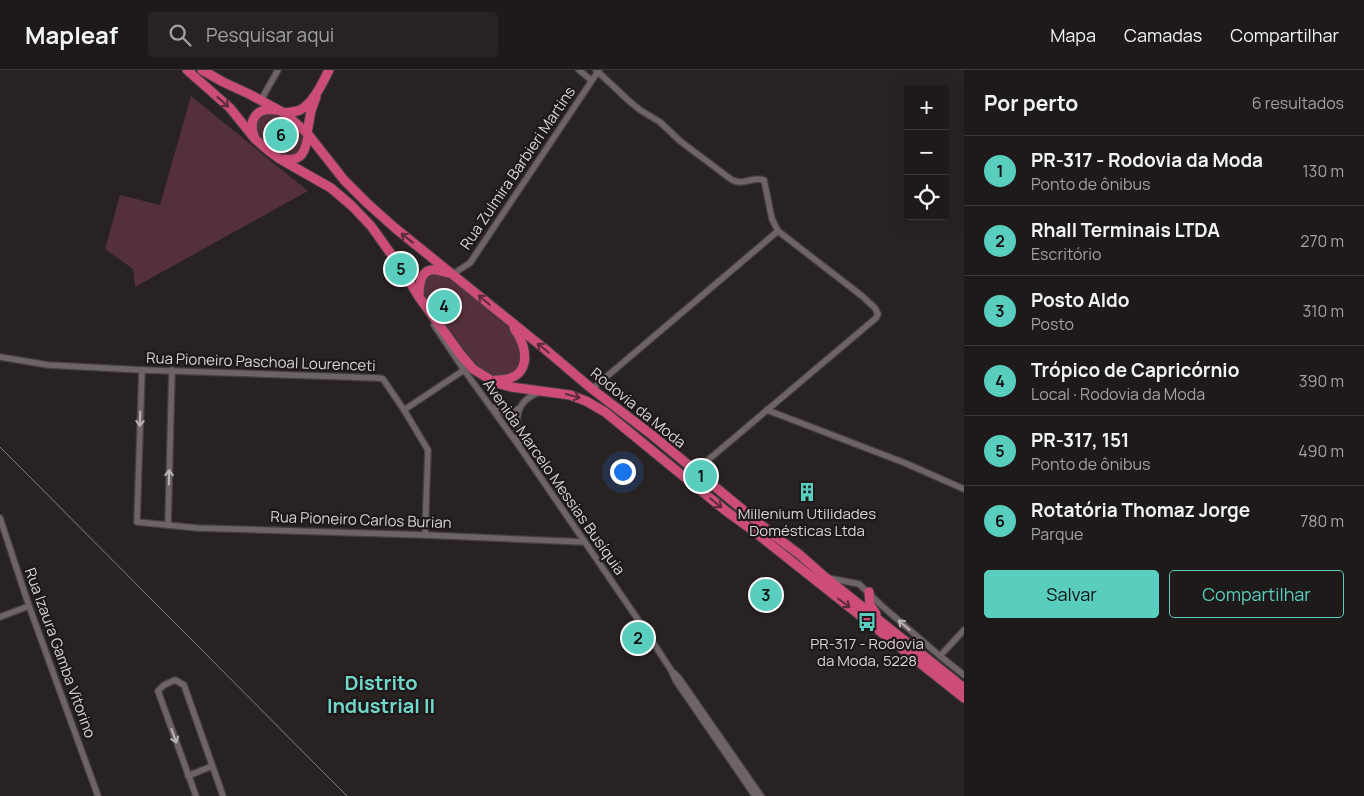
<!DOCTYPE html>
<html lang="pt">
<head>
<meta charset="utf-8">
<style>
  body { margin:0; font-family:Manrope,sans-serif; background:#272323; color:#f1f3f6 }
  .controls { position:absolute; right:15px; top:15px; display:grid; overflow:hidden; border-radius:5px; box-shadow:0 5px 20px #0002 }
  .controls button { width:45px; height:45px; display:grid; place-items:center; padding:0; border:0; border-bottom:1px solid #3c3839; background:#1f1a1a; color:#f1f3f6; font:25px sans-serif }
  .you { position:absolute; left:622px; top:401px; width:18px; height:18px; margin:-12px; border:4px solid #fff; border-radius:50%; background:#1a73e8; box-shadow:0 0 0 8px #1a73e833 }
  .badge { display:grid; place-items:center; width:32px; height:32px; border-radius:50%; background:#5acebe; color:#111; font-size:16px; font-weight:700 }
  .pin { position:absolute; translate:-50% -50%; border:2px solid #fff; box-shadow:0 1px 5px #0006 }
  .list { margin:0; padding:0; list-style:none }
  h2 { display:flex; justify-content:space-between; align-items:center; height:65px; margin:0; padding:0 20px; font-size:21px }
  h2 small { font-size:16px; font-weight:400; color:#a1a1a2 }
  .list li { display:grid; grid-template-columns:32px 1fr auto; gap:15px; align-items:center; box-sizing:border-box; height:70px; padding:0 20px; border-top:1px solid #3c3839 }
  .list b { display:block; font-size:19px; white-space:nowrap }
  .list p { margin:0; font-size:16px; white-space:nowrap; color:#a1a1a2 }
  .list em { font-size:16px; font-style:normal; color:#a1a1a2 }
  .actions { display:flex; gap:10px; padding:15px 20px }
  .actions a { flex:1; padding:11px 0; border:1px solid #5acebe; border-radius:5px; text-align:center; font-size:18px; color:#5acebe }
  .actions .main { background:#5acebe; color:#111 }
  .icon { flex:none; width:28px; height:28px; fill:none; stroke:currentColor; stroke-width:2; stroke-linecap:round; stroke-linejoin:round }
  .map { position:relative; flex:none; width:964px; height:726px; overflow:hidden }
  header { display:flex; align-items:center; gap:30px; box-sizing:border-box; height:70px; padding:0 25px; background:#1f1a1a; border-bottom:1px solid #3c3839 }
  header strong { font-size:24px }
  nav { display:flex; gap:28px; margin-inline-start:auto; font-size:18px }
  .search { width:350px; height:45px; background:#272323; display:flex; align-items:center; gap:12px; box-sizing:border-box; padding:0 18px; border-radius:5px; color:#a1a1a2; font-size:19px }
  main { display:flex }
  aside { flex:1; background:#1f1a1a }
  .map>svg:first-child { display:block }
</style>
</head>
<body>
<header>
<strong>Mapleaf</strong>
<div class="search"><svg class="icon" aria-label="search" viewBox="0 0 24 24"><circle cx="10" cy="10" r="6"/><path d="M15 15l6 6"/></svg>Pesquisar aqui</div>
<nav><a>Mapa</a><a>Camadas</a><a>Compartilhar</a></nav>
</header>
<main>
<div class="map">
<svg width="964" height="726" viewBox="0 0 964 726">
  <rect width="100%" height="100%" fill="#292223"/>
  <!-- green -->
  <g fill="#54303a">
    <polygon points="191,26 308,121 135,217 133,199 105,179 120,125 160,135"/>
    <polygon points="271,39 307,63 306,79 290,90 255,69 254,48"/>
    <polygon points="427,202 453,204 519,264 523,295 503,311 473,299 419,227"/>
  </g>
  <g fill="none" stroke-linecap="round" stroke-linejoin="round">
    <!-- minor casing -->
    <g stroke="#453f41" stroke-width="8">
      <g id="minor">
        <polyline points="579,0 591,10"/>
        <path d="M596 0 628 30 640 40 660 52 680 71 732 110C745 116 752 106 764 110L772 149 778 161 862 226 875 238 878 244 876 248 695 401"/>
        <polyline points="261,30 278,0"/>
        <polyline points="453,204 470,193 599,0"/>
        <polyline points="434,255 464,300 519,376 641,554 671,600 676,611 755,726"/>
        <polyline points="0,287 48,295 142,300 378,308 383,309 404,340 428,380 425,465"/>
        <polyline points="142,300 137,452 197,458 425,465 585,472"/>
        <polyline points="592,319 778,161"/>
        <path d="M494 338C503 344 509 346 518 339"/>
        <polyline points="404,340 464,300"/>
        <polyline points="767,340 905,393 964,419"/>
        <path d="M519 374C516 350 513 332 540 322"/>
        <polyline points="0,448 29,536 98,726"/>
        <polyline points="168,455 172,300"/>
        <polyline points="828,508 859,514 882,536 940,586 964,605"/>
        <polyline points="0,547 29,536"/>
        <polyline points="940,586 964,560"/>
        <polyline points="674,603 679,608 761,726"/>
        <polyline points="188,706 212,696"/>
        <polyline points="196,726 158,621 164,615 175,610 184,615 223,726"/>
      </g>
    </g>
    <!-- highway casing -->
    <g stroke="#453f41" stroke-width="11">
      <g id="highway">
        <polyline points="187,0 230,38 255,69 269,81 280,89 331,118 352,136 371,156 401,198 419,227 461,285 473,299 491,310 500,314 511,317 570,325 586,331 605,342 726,441 751,459 964,628"/>
        <polyline points="202,0 223,12 249,24 284,43 307,63 344,110 367,133 395,158 546,280 592,319 652,365 776,467 799,484 825,507 964,618"/>
        <path d="M284 43C289 42 295 42 300 40 313 34 323 12 329 0"/>
        <polyline points="307,63 311,41 316,27"/>
        <path d="M254 66C248 48 258 37 276 40"/>
        <path d="M283 89C302 92 305 82 308 66"/>
        <path d="M419 227C419 216 420 198 436 200 440 201 444 202 448 203"/>
        <path d="M496 310C531 311 530 280 514 258"/>
        <polyline points="869,522 870,535 876,544"/>
      </g>
    </g>
    <!-- minor -->
    <use href="#minor" stroke="#6d6466" stroke-width="5.5"/>
    <!-- highway -->
    <use href="#highway" stroke="#cd4d78" stroke-width="9"/>
    <!-- rail -->
    <polyline stroke="#847e7f" stroke-width="1" points="0,377 347,726"/>
  </g>
  <!-- one-way arrows -->
  <defs><path id="oneway-shaft" d="M-6 0H5M1.5-3L5.5 0L1.5 3" fill="none" stroke-width="1.6" stroke-linecap="round" stroke-linejoin="round" transform="scale(1.25)"/></defs>
  <g stroke="#5c2b3b">
    <use href="#oneway-shaft" transform="translate(223 32) rotate(42)"/>
    <use href="#oneway-shaft" transform="translate(407 168) rotate(-142)"/>
    <use href="#oneway-shaft" transform="translate(484 230) rotate(-140)"/>
    <use href="#oneway-shaft" transform="translate(543 278) rotate(-141)"/>
    <use href="#oneway-shaft" transform="translate(573 326) rotate(15)"/>
    <use href="#oneway-shaft" transform="translate(716 433) rotate(39)"/>
    <use href="#oneway-shaft" transform="translate(844 533) rotate(37)"/>
  </g>
  <g stroke="#b9b2b4">
    <use href="#oneway-shaft" transform="translate(140 349) rotate(92)"/>
    <use href="#oneway-shaft" transform="translate(169 407) rotate(-89)"/>
    <use href="#oneway-shaft" transform="translate(904 555) rotate(-139)"/>
    <use href="#oneway-shaft" transform="translate(174 666) rotate(70)"/>
  </g>
  <!-- icons -->
  <defs>
    <g id="building-bare" transform="scale(1.5)"><path d="M-4-6H4V6H1V3H-1V6H-4ZM-2.5-4.3h1.7v1.8h-1.7ZM.8-4.3h1.7v1.8H.8ZM-2.5-1h1.7V.8h-1.7ZM.8-1h1.7V.8H.8Z" fill="#5acebe" stroke="#1f181a" stroke-width="2.5" paint-order="stroke"/></g>
    <g id="bus-bare" transform="scale(1.5)"><path d="M-5-6H5V4H4V6H2V4H-2V6H-4V4H-5ZM-3.5-4V0h7V-4ZM-3.5 1.2v1.5H-2V1.2ZM2 1.2v1.5H3.5V1.2Z" fill="#5acebe" stroke="#1f181a" stroke-width="2.5" paint-order="stroke"/></g>
  </defs>
  <g fill-rule="evenodd">
    <use href="#building-bare" x="807" y="422"/>
    <use href="#bus-bare" x="867" y="552"/>
  </g>
  <g text-anchor="middle" stroke-width="4.5" stroke-linejoin="round" paint-order="stroke">
    <!-- street labels -->
    <g font-size="15" fill="#d9d4d5" stroke="#1f181a">
      <text transform="translate(518 98) rotate(-56)" y="5">Rua Zulmira Barbieri Martins</text>
      <text transform="translate(261 292) rotate(2)" y="5">Rua Pioneiro Paschoal Lourenceti</text>
      <text transform="translate(638 338) rotate(39)" y="5">Rodovia da Moda</text>
      <text transform="translate(554 407) rotate(55)" y="5">Avenida Marcelo Messias Busíquia</text>
      <text transform="translate(361 450) rotate(2)" y="5">Rua Pioneiro Carlos Burian</text>
      <text transform="translate(60 583) rotate(70)" y="5">Rua Izaura Gamba Vitorino</text>
    </g>
    <!-- poi labels -->
    <g font-size="15" fill="#d9d4d5" stroke="#1f181a">
      <text x="807" y="449">Millenium Utilidades<tspan x="807" dy="17">Domésticas Ltda</tspan></text>
      <text x="867" y="579">PR-317 - Rodovia<tspan x="867" dy="17">da Moda, 5228</tspan></text>
    </g>
    <!-- district labels -->
    <g font-size="20" font-weight="bold" fill="#70d8c8" stroke="#1f181a">
      <text x="381" y="620">Distrito<tspan x="381" dy="23">Industrial II</tspan></text>
    </g>
  </g>
</svg>
<div class="controls">
<button>+</button>
<button>−</button>
<button><svg class="icon" aria-label="locate" viewBox="0 0 24 24"><circle cx="12" cy="12" r="6"/><path d="M12 2v4M12 18v4M2 12h4M18 12h4"/></svg></button>
</div>
<div class="you"></div>
<div class="pin badge" style="left:701px;top:406px">1</div>
<div class="pin badge" style="left:638px;top:568px">2</div>
<div class="pin badge" style="left:766px;top:525px">3</div>
<div class="pin badge" style="left:444px;top:236px">4</div>
<div class="pin badge" style="left:401px;top:199px">5</div>
<div class="pin badge" style="left:281px;top:65px">6</div>
</div>
<aside>
<h2>Por perto<small>6 resultados</small></h2>
<ul class="list">
<li><span class="badge">1</span><div><b>PR-317 - Rodovia da Moda</b><p>Ponto de ônibus</p></div><em>130 m</em></li>
<li><span class="badge">2</span><div><b>Rhall Terminais LTDA</b><p>Escritório</p></div><em>270 m</em></li>
<li><span class="badge">3</span><div><b>Posto Aldo</b><p>Posto</p></div><em>310 m</em></li>
<li><span class="badge">4</span><div><b>Trópico de Capricórnio</b><p>Local · Rodovia da Moda</p></div><em>390 m</em></li>
<li><span class="badge">5</span><div><b>PR-317, 151</b><p>Ponto de ônibus</p></div><em>490 m</em></li>
<li><span class="badge">6</span><div><b>Rotatória Thomaz Jorge</b><p>Parque</p></div><em>780 m</em></li>
</ul>
<div class="actions"><a class="main">Salvar</a><a>Compartilhar</a></div>
</aside>
</main>
</body>
</html>
